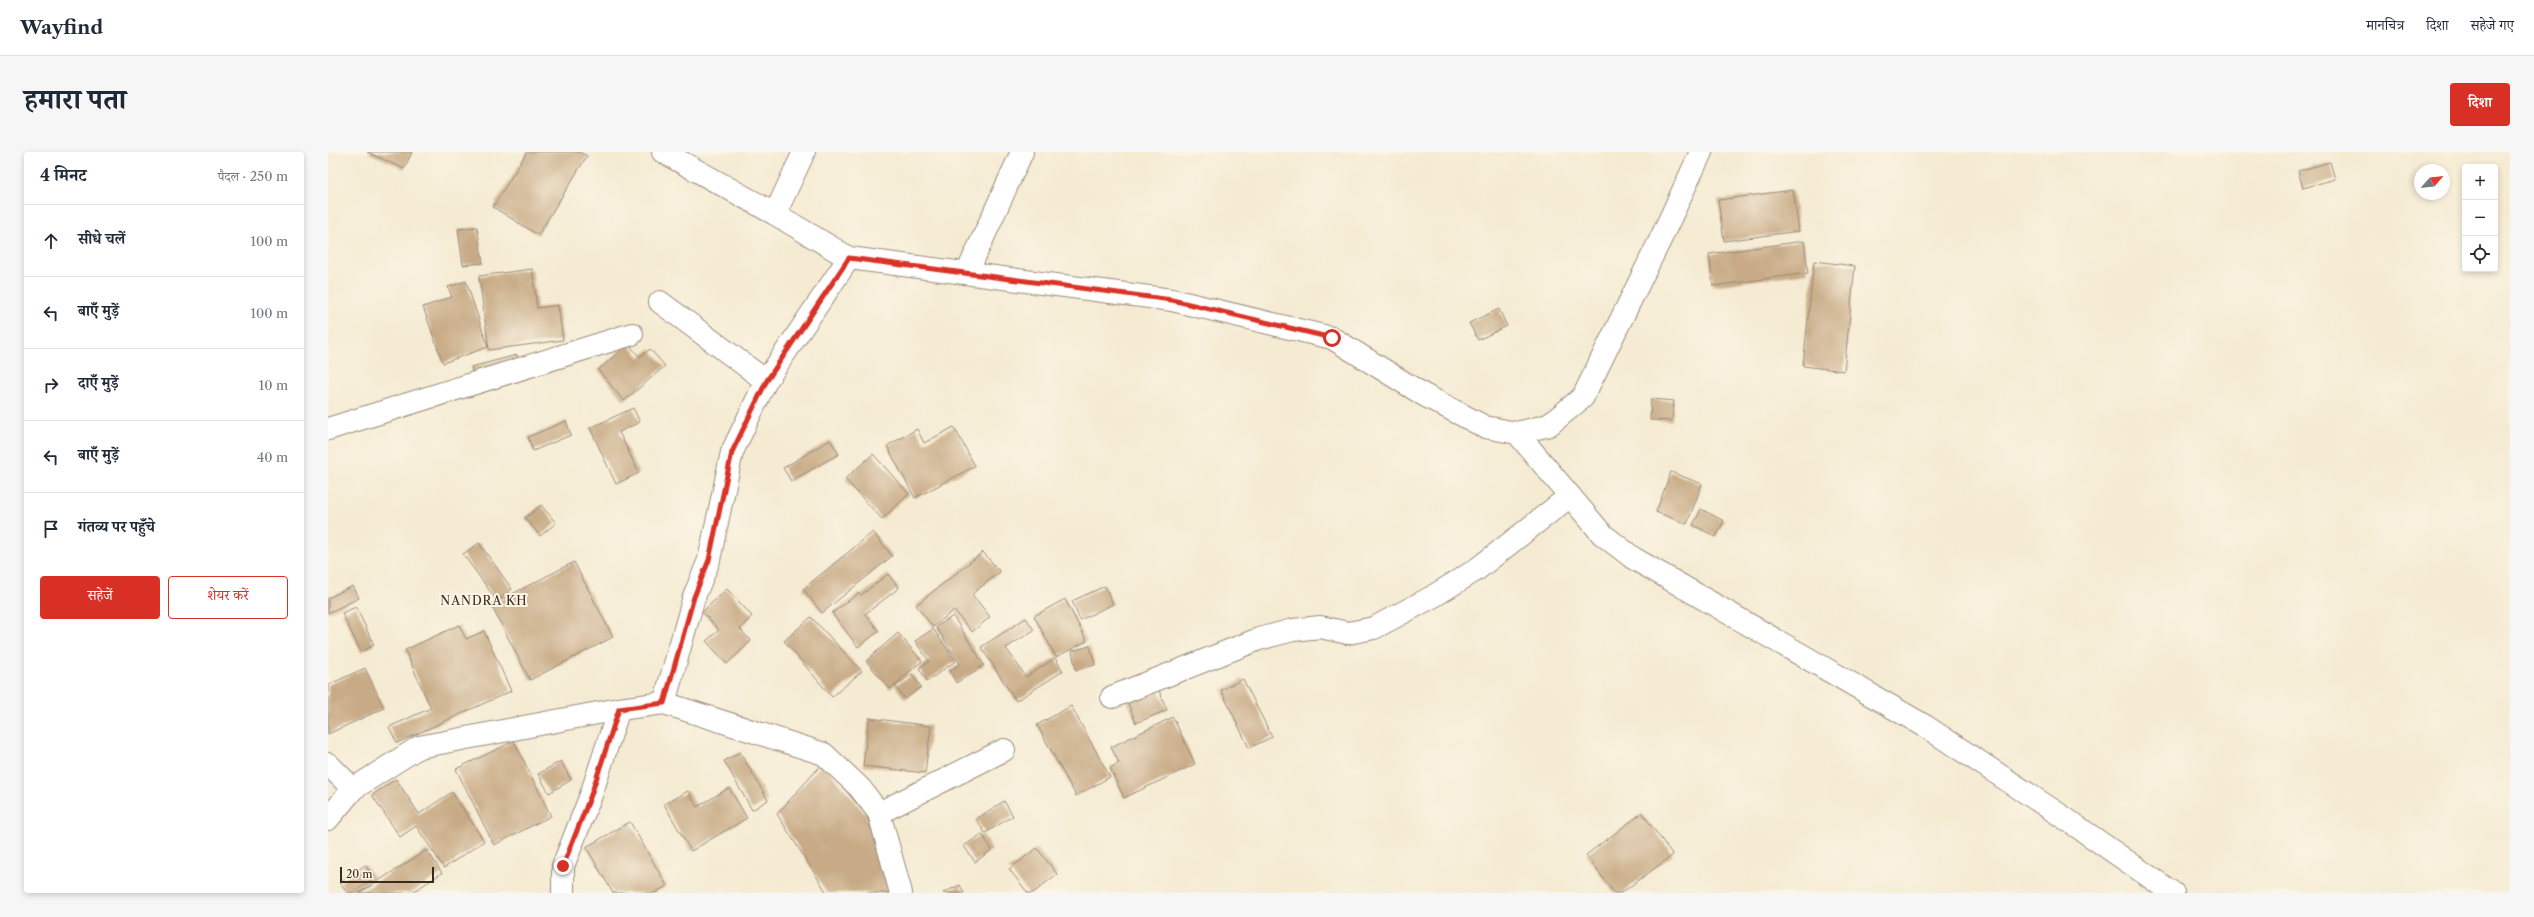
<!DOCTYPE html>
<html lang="hi">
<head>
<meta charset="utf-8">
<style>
  body { margin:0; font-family:"Libre Caslon Text","Noto Serif Devanagari",serif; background:#f6f6f7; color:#1f2937 }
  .controls { position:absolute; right:12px; top:12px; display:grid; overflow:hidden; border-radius:4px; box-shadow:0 2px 6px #0003 }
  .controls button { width:36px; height:36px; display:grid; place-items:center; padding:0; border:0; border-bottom:1px solid #e0e1e3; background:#fff; color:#1f2937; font:20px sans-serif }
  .compass { position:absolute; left:2086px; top:12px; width:36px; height:36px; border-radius:50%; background:#fff; box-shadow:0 2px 6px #0003; rotate:63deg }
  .scale { position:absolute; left:12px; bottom:10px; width:94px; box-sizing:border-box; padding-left:4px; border:2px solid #3b2a1e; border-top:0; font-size:11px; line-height:14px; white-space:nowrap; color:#3b2a1e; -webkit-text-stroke:3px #fcf5e5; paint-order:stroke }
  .stop { position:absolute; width:12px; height:12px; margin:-9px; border:3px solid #d93025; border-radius:50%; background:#fff }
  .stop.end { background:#d93025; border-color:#fff; box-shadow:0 1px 4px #0008 }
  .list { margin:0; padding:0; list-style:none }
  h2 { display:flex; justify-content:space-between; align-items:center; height:52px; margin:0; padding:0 16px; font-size:17px }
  h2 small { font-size:13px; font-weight:400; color:#747a83 }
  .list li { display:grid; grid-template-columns:26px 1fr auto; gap:12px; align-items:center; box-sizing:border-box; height:72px; padding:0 16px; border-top:1px solid #e0e1e3 }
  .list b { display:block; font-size:15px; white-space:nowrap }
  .list em { font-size:13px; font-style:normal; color:#747a83 }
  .actions { display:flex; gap:8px; padding:12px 16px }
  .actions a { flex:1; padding:9px 0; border:1px solid #d93025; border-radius:4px; text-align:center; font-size:14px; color:#d93025 }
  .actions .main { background:#d93025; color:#fff }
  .icon { flex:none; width:22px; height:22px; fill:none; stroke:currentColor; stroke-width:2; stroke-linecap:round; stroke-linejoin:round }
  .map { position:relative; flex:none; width:2182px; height:741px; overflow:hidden; border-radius:4px }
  header { display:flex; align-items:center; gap:24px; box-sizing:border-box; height:56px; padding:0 20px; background:#fff; border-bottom:1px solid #e0e1e3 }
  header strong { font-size:19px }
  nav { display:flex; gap:22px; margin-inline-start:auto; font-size:14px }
  .intro { display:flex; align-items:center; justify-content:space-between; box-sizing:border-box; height:96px; padding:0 24px }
  h1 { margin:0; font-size:28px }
  .button { padding:10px 18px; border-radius:4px; background:#d93025; color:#fff; font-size:14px; font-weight:700 }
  main { display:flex; gap:24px; padding:0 24px }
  aside { flex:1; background:#fff; border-radius:4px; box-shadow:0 2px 6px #0003 }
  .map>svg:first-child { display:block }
</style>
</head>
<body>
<header>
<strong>Wayfind</strong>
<nav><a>मानचित्र</a><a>दिशा</a><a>सहेजे गए</a></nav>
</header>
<div class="intro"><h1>हमारा पता</h1><a class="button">दिशा</a></div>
<main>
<aside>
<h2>4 मिनट<small>पैदल · 250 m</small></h2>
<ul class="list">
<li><svg class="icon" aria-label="ahead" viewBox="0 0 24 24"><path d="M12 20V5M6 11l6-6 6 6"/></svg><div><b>सीधे चलें</b></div><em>100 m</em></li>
<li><svg class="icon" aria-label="left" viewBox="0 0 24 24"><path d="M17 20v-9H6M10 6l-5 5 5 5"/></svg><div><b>बाएँ मुड़ें</b></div><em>100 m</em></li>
<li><svg class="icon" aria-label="right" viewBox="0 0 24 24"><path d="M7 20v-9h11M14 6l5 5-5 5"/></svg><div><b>दाएँ मुड़ें</b></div><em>10 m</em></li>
<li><svg class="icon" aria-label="left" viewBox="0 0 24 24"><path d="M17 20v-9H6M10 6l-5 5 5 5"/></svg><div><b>बाएँ मुड़ें</b></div><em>40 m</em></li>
<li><svg class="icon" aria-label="arrive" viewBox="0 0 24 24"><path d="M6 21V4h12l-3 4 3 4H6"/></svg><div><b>गंतव्य पर पहुँचे</b></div></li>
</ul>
<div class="actions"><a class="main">सहेजें</a><a>शेयर करें</a></div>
</aside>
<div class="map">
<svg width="2182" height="741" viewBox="0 0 2182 741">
  <rect width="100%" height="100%" fill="#fcf5e5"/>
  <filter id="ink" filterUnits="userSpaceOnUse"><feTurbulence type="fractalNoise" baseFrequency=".025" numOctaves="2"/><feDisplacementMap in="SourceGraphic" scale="8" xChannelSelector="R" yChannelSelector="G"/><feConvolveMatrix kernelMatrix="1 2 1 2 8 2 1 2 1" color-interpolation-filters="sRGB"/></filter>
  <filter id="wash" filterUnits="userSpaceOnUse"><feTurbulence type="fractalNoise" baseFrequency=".012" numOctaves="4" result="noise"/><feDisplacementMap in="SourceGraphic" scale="16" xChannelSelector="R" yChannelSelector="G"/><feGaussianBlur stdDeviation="0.9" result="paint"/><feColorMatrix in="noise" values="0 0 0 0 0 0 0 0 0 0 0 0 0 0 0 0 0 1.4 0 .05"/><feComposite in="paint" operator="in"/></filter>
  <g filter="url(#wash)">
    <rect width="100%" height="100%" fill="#f5ebd3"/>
    <g id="blocks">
      <!-- building -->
      <g fill="#c8ab86">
        <polygon points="39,0 84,0 76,17"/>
        <polygon points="199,0 251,0 259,4 210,83 165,55"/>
        <polygon points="2002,10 2007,27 1975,36 1970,19"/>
        <polygon points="1465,38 1471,79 1396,89 1390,48"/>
        <polygon points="149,75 155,111 135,113 130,77"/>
        <polygon points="1476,89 1480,121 1385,134 1381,102"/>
        <polygon points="1486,109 1527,114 1516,219 1475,214"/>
        <polygon points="204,117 209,156 230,153 235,188 161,198 151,124"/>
        <polygon points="138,129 160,195 115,211 95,155 124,145 120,135"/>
        <polygon points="1171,157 1179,174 1150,188 1141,171"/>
        <polygon points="300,192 312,205 322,197 337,214 296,249 270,218"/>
        <polygon points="189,203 192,214 146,226 143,215"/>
        <polygon points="1323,247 1346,249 1344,269 1322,268"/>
        <polygon points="305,256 312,270 291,280 311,321 288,332 262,276"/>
        <polygon points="238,269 243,283 205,299 200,285"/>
        <polygon points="626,275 647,314 587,346 559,294 589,277 596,291"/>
        <polygon points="502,288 511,302 463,329 455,316"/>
        <polygon points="545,302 581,342 554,367 517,327"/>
        <polygon points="1343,320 1374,332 1359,372 1328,360"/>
        <polygon points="213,353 228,371 212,384 197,366"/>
        <polygon points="1373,357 1396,369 1388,385 1365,373"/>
        <polygon points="545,380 564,404 494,461 475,437"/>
        <polygon points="151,391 184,437 169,449 135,402"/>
        <polygon points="655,400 672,420 644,442 662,465 644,480 626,458 605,475 588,453"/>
        <polygon points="246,410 285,485 202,528 163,453"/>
        <polygon points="560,422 571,436 537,462 551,479 530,495 504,461 531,441 533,443"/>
        <polygon points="25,434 31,446 0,461 0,446"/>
        <polygon points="777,434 785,452 752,468 744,449"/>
        <polygon points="399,437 424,464 412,477 423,489 399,512 378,489 391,478 374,460"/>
        <polygon points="737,447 759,489 728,505 706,464"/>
        <polygon points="28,455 46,493 33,500 14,461"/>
        <polygon points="625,464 656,513 628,531 622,519 632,512 608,475"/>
        <polygon points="483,465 534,519 504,545 456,489"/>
        <polygon points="698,466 706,478 678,496 698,525 727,506 735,519 688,549 653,495"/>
        <polygon points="131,473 138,487 156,479 183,539 69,591 61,575 103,556 77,498"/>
        <polygon points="605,477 628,509 599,529 591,516 601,509 587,489"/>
        <polygon points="570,481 594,509 562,537 538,509"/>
        <polygon points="762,494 767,513 748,518 744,499"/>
        <polygon points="37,516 56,556 0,582 0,533"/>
        <polygon points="584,522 593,535 577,547 567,534"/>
        <polygon points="915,527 944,585 921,596 893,538"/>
        <polygon points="830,536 839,558 808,571 799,549"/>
        <polygon points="743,554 782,625 748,644 709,573"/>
        <polygon points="845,565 867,612 796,646 782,616 791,611 783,595"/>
        <polygon points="541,566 603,574 597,621 535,614"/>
        <polygon points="186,589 223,664 166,693 128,617"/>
        <polygon points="412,600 440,648 424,658 396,609"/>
        <polygon points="233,609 243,628 221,641 210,622"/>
        <polygon points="495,611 538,663 567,741 499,741 449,662"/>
        <polygon points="68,627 91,662 124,640 156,689 116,716 88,674 72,685 44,643"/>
        <polygon points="401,636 419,666 363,699 336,652 360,639 369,655"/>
        <polygon points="676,649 685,664 657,681 648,667"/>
        <polygon points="1314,661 1345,703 1293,741 1286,741 1258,703"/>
        <polygon points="302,670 339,734 326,741 285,741 258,695"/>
        <polygon points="654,682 664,698 647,710 636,694"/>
        <polygon points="709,696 729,722 705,741 700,741 681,717"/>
        <polygon points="99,698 114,721 83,741 31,741"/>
        <polygon points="37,713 46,726 25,741 19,741 12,730"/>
        <polygon points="632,733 636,741 615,741"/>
      </g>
    </g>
  </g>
  <g filter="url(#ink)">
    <use href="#blocks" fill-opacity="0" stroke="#988a78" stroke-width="1"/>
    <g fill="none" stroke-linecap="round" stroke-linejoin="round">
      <!-- minor casing -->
      <g stroke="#988a78" stroke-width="24">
        <g id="minor">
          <polyline points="335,0 447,62 521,106 844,148 1004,186 1096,243 1157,275 1189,281 1221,273 1255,245 1334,84 1373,0"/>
          <polyline points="447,62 476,0"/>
          <polyline points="639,121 694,0"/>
          <polyline points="332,150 438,229"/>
          <polyline points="0,277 304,182"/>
          <polyline points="1189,281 1274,382 1305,406 1597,574 1741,669 1845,741"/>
          <polyline points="784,545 931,487 965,478 992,475 1020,481 1046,476 1104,445 1148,418 1242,344"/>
          <polyline points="336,551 366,445 381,408 404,300 438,229 521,106"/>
          <polyline points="0,612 25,637"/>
          <polyline points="551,661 573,741"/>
          <polyline points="0,667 25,637 91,595 291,557 336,551 496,602 532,636 551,661 676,598"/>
          <polyline points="235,741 235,714 263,643 291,557"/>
        </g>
      </g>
      <!-- minor -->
      <use href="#minor" stroke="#fff" stroke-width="22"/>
    </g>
  </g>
  <g fill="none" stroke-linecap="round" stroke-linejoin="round" filter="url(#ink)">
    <!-- route -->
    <polyline stroke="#d93025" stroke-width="5" points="235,714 263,643 291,557 336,551 366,445 381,408 404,300 438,230 521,106 844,148 1004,186"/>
  </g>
  <g text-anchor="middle" stroke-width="4" stroke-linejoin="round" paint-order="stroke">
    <!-- quarter labels -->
    <g font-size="12" letter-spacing="1" fill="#3b2a1e" stroke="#fcf5e5">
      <text x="156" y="453">NANDRA KH</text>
    </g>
  </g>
</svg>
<div class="controls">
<button>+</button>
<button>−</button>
<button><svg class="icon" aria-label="locate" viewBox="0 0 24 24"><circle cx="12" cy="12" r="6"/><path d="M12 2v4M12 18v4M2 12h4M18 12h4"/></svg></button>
</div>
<svg class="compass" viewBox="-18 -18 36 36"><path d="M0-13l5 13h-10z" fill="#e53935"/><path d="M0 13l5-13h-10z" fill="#747a83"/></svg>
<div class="scale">20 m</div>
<div class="stop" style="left:1004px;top:186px"></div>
<div class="stop end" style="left:235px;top:714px"></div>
</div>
</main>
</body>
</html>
